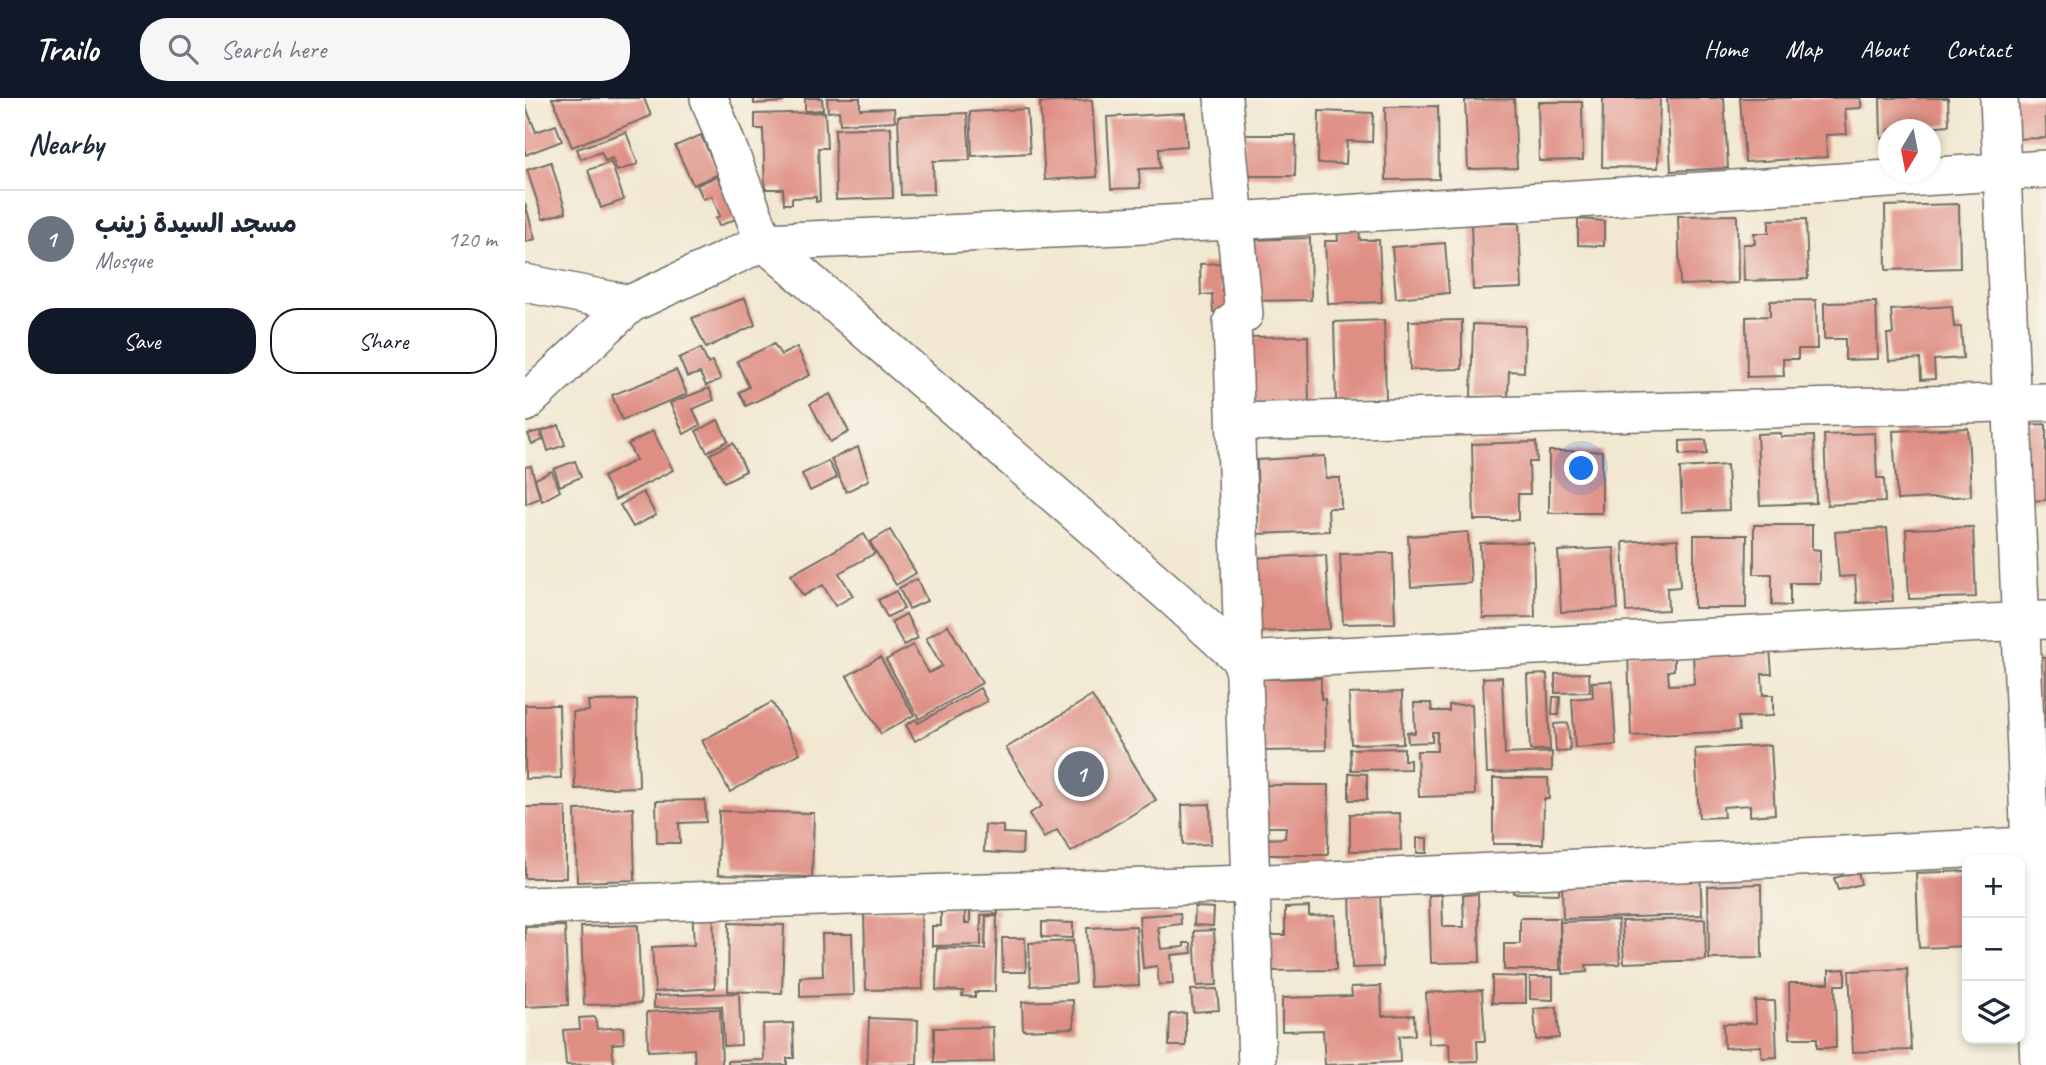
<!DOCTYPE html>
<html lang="en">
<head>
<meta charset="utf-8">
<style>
  body { margin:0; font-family:Caveat,"Playpen Sans Arabic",sans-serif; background:#f6f6f7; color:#1f2937 }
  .controls { position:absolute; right:21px; bottom:21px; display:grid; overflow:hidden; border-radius:14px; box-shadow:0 4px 10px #0003 }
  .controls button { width:63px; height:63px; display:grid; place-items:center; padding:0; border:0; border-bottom:2px solid #e0e1e3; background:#fff; color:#1f2937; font:35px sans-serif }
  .compass { position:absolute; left:1353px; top:21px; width:63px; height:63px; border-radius:50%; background:#fff; box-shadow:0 4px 10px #0003; rotate:190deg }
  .you { position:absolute; left:1057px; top:371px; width:24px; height:24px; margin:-18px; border:5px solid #fff; border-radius:50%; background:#1a73e8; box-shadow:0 0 0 10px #1a73e833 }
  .badge { display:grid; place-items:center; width:46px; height:46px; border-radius:50%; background:#111827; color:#fff; font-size:23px; font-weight:700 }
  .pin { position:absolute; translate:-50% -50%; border:4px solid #fff; box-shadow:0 2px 7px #0006 }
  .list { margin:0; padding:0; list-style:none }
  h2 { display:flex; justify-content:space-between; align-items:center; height:91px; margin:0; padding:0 28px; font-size:30px }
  h2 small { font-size:23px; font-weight:400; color:#747a83 }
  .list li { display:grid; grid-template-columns:46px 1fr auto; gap:21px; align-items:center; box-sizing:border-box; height:98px; padding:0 28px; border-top:2px solid #e0e1e3 }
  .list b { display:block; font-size:26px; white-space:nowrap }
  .list p { margin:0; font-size:23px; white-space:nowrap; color:#747a83 }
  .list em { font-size:23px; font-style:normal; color:#747a83 }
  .actions { display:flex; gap:14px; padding:21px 28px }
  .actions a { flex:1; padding:16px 0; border:2px solid #111827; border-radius:28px; text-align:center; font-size:24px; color:#111827 }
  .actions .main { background:#111827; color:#fff }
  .icon { flex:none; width:38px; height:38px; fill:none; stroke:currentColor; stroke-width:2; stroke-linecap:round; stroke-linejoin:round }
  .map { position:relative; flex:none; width:1521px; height:967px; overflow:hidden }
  header { display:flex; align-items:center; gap:42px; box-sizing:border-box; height:98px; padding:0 35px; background:#111827; color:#fff }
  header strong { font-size:33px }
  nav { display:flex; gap:38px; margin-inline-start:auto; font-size:24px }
  .search { width:490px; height:63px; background:#f6f6f7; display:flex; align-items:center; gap:18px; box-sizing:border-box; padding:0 24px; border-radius:28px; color:#747a83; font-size:26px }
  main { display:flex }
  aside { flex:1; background:#fff }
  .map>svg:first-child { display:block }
</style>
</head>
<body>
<header>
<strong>Trailo</strong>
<div class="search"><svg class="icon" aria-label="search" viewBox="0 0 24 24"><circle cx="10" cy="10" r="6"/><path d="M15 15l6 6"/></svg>Search here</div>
<nav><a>Home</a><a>Map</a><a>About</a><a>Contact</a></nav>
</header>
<main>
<aside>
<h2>Nearby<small></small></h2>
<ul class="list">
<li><span class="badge" style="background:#6b7280">1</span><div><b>مسجد السيدة زينب</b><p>Mosque</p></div><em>120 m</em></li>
</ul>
<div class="actions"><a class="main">Save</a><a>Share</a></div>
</aside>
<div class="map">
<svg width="1521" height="967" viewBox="0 0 1521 967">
  <rect width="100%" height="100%" fill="#f7f3e8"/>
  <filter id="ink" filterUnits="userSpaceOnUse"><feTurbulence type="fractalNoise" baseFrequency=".0143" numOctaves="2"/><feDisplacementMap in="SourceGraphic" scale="14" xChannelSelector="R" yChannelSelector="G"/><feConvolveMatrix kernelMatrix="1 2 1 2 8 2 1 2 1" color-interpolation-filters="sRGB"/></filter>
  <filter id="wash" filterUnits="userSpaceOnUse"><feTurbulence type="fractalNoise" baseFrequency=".00686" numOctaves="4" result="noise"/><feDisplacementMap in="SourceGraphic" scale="28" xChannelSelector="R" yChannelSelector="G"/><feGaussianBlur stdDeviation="1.57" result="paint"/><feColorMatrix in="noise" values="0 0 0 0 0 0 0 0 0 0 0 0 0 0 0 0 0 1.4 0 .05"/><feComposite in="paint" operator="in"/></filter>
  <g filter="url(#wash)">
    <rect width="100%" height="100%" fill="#f2e8d1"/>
    <g id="blocks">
      <!-- building -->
      <g fill="#df8e84">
        <polygon points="27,0 119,0 126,18 47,49"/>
        <polygon points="229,0 258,0 258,4 229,6"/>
        <polygon points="280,0 297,0 298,12 280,13"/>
        <polygon points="302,0 335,0 335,11 369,10 370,23 315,26 314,13 303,14"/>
        <polygon points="1078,0 1135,0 1133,70 1077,69"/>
        <polygon points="1142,0 1199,0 1203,70 1146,73"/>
        <polygon points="1215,0 1336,0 1336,10 1320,11 1322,36 1301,37 1302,59 1220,64"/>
        <polygon points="1355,0 1423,0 1424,27 1364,32 1364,40 1356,40"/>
        <polygon points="1486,0 1521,0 1521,40 1488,41"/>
        <polygon points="989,1 992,70 943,71 940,2"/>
        <polygon points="567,2 572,79 520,82 515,5"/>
        <polygon points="1013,4 1057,4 1058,62 1014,63"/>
        <polygon points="0,7 11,34 31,27 37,43 0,57"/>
        <polygon points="913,8 914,81 861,82 860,9"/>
        <polygon points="502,11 505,55 447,58 445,14"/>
        <polygon points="794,13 848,15 847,44 822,43 821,66 793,65"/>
        <polygon points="300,14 302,50 293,50 295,103 291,104 291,99 267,100 267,106 259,106 258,91 240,91 238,31 230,31 230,16"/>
        <polygon points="442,15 445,62 408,63 409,96 376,97 373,18"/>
        <polygon points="660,15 662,48 634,50 635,70 614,71 615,90 586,91 582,19"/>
        <polygon points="366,29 368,100 311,102 310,31"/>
        <polygon points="101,34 113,66 92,73 87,60 80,63 76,54 56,61 52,51"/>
        <polygon points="176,37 194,76 168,87 150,48"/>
        <polygon points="719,37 771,37 770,78 719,78"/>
        <polygon points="26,64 41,114 18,121 2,72"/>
        <polygon points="86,64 99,102 76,110 63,72"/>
        <polygon points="192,78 213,120 194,128 191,120 195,118 187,98 178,101 172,87"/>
        <polygon points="0,105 10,141 0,144"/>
        <polygon points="1434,106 1435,170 1361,172 1360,108"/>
        <polygon points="1212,117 1213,185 1155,187 1153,118"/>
        <polygon points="1053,121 1079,123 1079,148 1053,147"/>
        <polygon points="1281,121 1283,181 1219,183 1218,146 1230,146 1229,135 1244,135 1244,122"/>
        <polygon points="994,125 997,190 948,192 946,126"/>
        <polygon points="834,128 835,142 854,142 857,204 803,206 800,143 813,143 812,130"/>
        <polygon points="785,140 786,202 724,203 722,142"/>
        <polygon points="920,145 924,195 871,200 867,149"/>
        <polygon points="696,165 697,193 713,192 714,213 688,214 687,196 676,197 675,166"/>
        <polygon points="220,200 230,227 181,250 167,220"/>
        <polygon points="1291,202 1292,251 1273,251 1273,261 1258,261 1259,278 1222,279 1221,219 1245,218 1245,203"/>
        <polygon points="1351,204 1353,261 1320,262 1320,241 1299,241 1299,205"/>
        <polygon points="1427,208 1429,229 1436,229 1438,260 1409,262 1410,281 1396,282 1395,261 1364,263 1362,236 1368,236 1366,212"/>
        <polygon points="859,222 861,302 811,304 809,224"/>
        <polygon points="937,222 937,271 885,272 884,223"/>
        <polygon points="948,226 1000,228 999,274 984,273 983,300 946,299"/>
        <polygon points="783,238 784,311 718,312 717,239"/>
        <polygon points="249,246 256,257 272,249 285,277 221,308 214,294 224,289 212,263"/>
        <polygon points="176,250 183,266 187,263 196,281 181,288 175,275 162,279 154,260"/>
        <polygon points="151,272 162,296 97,322 87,297"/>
        <polygon points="184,290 189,302 168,311 175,327 159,336 145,305"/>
        <polygon points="305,296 324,334 305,344 285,306"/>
        <polygon points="193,322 203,343 182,354 171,333"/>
        <polygon points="1521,326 1521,402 1502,403 1499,327"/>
        <polygon points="34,327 40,347 23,353 17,333"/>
        <polygon points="1443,330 1446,398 1372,402 1368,333"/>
        <polygon points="14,333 18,342 7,346 3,336"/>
        <polygon points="128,333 148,372 90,402 78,379 111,362 103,346"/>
        <polygon points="1256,335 1256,339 1289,338 1291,405 1235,407 1232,336"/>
        <polygon points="1350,335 1352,380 1359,380 1360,404 1302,407 1299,337"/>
        <polygon points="1181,342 1182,356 1155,357 1155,343"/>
        <polygon points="1011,344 1012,364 1004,364 1005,396 993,396 993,422 949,422 947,346"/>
        <polygon points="208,345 221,373 199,384 185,356"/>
        <polygon points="333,349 344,382 321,394 306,361"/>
        <rect x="1024" y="353" width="53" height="62"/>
        <polygon points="800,358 801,380 815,380 816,410 803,410 804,433 733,436 732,362"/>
        <polygon points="50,363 56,379 35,388 29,371"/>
        <polygon points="303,363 312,380 285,393 277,376"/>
        <polygon points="1202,367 1204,412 1157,414 1155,370"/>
        <polygon points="6,368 15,400 1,406 0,369"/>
        <polygon points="27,373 35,393 17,403 10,381"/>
        <polygon points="118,394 131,417 108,429 95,407"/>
        <polygon points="1229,427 1287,427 1287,451 1295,452 1295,485 1265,485 1265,508 1247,507 1247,476 1229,476"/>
        <polygon points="1448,429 1451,499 1384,501 1381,431"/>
        <polygon points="1362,430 1368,503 1332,505 1330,478 1314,479 1310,434"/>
        <polygon points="365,432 391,475 371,487 345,444"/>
        <polygon points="943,434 946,485 886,489 883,438"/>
        <polygon points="339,436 350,455 314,475 328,498 310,508 298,487 278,498 266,477"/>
        <polygon points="1169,437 1222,437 1221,510 1169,510"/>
        <polygon points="1153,441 1155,489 1142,490 1143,512 1101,514 1098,444"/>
        <polygon points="1008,444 1010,519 958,520 955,445"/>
        <polygon points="1089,450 1093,511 1036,514 1033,453"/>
        <polygon points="868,455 870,525 818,526 815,456"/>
        <polygon points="801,457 805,531 729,534 725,460"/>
        <polygon points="392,481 402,503 384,511 374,490"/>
        <polygon points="371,493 379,511 362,519 353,502"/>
        <polygon points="381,516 393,540 379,547 366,524"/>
        <polygon points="423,527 457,585 394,621 361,562 388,547 404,575 417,568 401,540"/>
        <polygon points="1245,550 1247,576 1237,576 1238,597 1248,597 1248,618 1213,619 1214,633 1106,638 1103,556 1149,554 1149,572 1143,573 1144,587 1169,586 1168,553"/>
        <polygon points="355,559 389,617 356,636 322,578"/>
        <polygon points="1505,560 1521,560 1521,624 1506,624"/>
        <polygon points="1064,575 1065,594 1030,595 1030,576"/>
        <polygon points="1022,576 1025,652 1005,652 1002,577"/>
        <polygon points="977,579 980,656 1027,654 1027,673 962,675 958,580"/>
        <polygon points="796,580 796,601 800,601 801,652 733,653 733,581"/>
        <polygon points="1087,583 1091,647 1050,650 1047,601 1068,599 1067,584"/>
        <polygon points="455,590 462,603 390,643 381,627 391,621 393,625"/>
        <polygon points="877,594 878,645 826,646 824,596"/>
        <polygon points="567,598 631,702 546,754 532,732 519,740 504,716 517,708 481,650"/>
        <polygon points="1028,599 1035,599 1034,617 1027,617"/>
        <polygon points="112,602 114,689 50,691 48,614 64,613 63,603"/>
        <polygon points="247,604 275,655 205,694 177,643"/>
        <polygon points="889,605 906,605 907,613 924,613 924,607 947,606 950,697 894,699 892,653 912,653 912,634 907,634 907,644 883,645 882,634 890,635"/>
        <polygon points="0,607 34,607 36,680 0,681"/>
        <polygon points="1043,625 1045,653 1031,654 1029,626"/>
        <polygon points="1246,647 1250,716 1225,718 1225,707 1198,709 1199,719 1174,720 1170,651"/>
        <polygon points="879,650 879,662 885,662 885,671 826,672 825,651"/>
        <polygon points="824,675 842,676 842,702 824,702"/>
        <polygon points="968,680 1023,680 1024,701 1019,701 1018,746 968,746"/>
        <polygon points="736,687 804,687 803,757 736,757 736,741 760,740 761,729 735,729"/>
        <polygon points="180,702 181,724 154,725 155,745 132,745 131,703"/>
        <polygon points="685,706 686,746 658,747 657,707"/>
        <rect x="0" y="709" width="41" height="71"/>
        <polygon points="108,710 110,782 52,784 50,712"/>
        <polygon points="194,713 289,715 287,779 193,777"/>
        <polygon points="875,715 876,752 825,753 825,716"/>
        <polygon points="460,727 478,728 478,735 498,736 497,756 459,754"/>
        <rect x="892" y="740" width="10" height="15"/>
        <polygon points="1175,773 1177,817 1038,821 1037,789 1107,787 1106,782"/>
        <polygon points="1442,773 1442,848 1394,850 1391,775"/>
        <polygon points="1333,774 1336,786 1313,792 1309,780"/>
        <polygon points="1034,781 1034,796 988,795 988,782"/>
        <polygon points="1236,786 1237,860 1184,861 1183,788"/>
        <polygon points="855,794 858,869 827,870 825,795"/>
        <polygon points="953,796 955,864 906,865 904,797 917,797 918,829 939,829 938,797"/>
        <polygon points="188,807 190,890 130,894 127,849 169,847 167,809"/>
        <polygon points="670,809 689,810 688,828 669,827"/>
        <polygon points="784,809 784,818 810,817 811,872 741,873 741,837 760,837 760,810"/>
        <polygon points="416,810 440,810 440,825 445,825 445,810 473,810 473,816 456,817 456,847 407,848 407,828 416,828"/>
        <polygon points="396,813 398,891 341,892 339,815"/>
        <polygon points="655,815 656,826 633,829 636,851 659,849 659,845 666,845 667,855 646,857 648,886 634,887 632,868 618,870 614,818"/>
        <polygon points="461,818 472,818 470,894 450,894 450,899 437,898 438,893 411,892 412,850 460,851"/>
        <polygon points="995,820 1035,820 1035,872 979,872 979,846 995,846"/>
        <polygon points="1180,821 1181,862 1099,865 1097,823"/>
        <polygon points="1093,822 1095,866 1061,867 1062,874 1038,876 1035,824"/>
        <polygon points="517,824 548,825 548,840 517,839"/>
        <polygon points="204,825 259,827 257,895 203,893"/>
        <polygon points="113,827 116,905 59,907 56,829"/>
        <polygon points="40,828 43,907 0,909 0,829"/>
        <polygon points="611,828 614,887 565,889 562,830"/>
        <polygon points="689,832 692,887 672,888 669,833"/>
        <polygon points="297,836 327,836 329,897 275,899 275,879 298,878"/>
        <polygon points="477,840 500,840 501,874 478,874"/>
        <polygon points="548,843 551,885 506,888 504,845"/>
        <polygon points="1320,871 1320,887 1310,887 1311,950 1292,950 1292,940 1265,940 1264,885 1304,885 1304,872"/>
        <polygon points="1382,871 1386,952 1328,954 1324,873"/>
        <polygon points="967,878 1001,879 1001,905 967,905"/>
        <polygon points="1005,879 1028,879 1028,902 1005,901"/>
        <polygon points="856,888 857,918 889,917 890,937 874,938 875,964 800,967 798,932 757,933 757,900 827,898 826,889"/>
        <polygon points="692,891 694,912 668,914 666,892"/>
        <polygon points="957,892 960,943 952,943 953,963 925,964 924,945 904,946 901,895"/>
        <polygon points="214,895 216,947 199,948 197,908 129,910 129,898"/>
        <polygon points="548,902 549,930 498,932 497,904"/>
        <polygon points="1230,903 1250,903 1252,959 1237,960 1236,948 1199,950 1198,926 1231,925"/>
        <polygon points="1032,909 1034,940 1011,942 1009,911"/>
        <polygon points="195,911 197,967 170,967 169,951 123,953 122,914"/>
        <polygon points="661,915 661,948 644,948 645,916"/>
        <polygon points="70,919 72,931 98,929 99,945 87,946 89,966 41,967 38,932 55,931 54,920"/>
        <polygon points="344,920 393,922 392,967 342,967"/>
        <polygon points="268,925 269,960 262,960 262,967 203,967 203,963 239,962 238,926"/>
        <polygon points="468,929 469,964 409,965 409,930"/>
      </g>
    </g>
  </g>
  <g filter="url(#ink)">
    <use href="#blocks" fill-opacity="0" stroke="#716d65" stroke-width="2"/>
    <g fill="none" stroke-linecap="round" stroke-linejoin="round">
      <!-- minor casing -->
      <g stroke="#716d65" stroke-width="40">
        <g id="minor">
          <polyline points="184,0 239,144 649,500 718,563 1521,522"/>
          <polyline points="698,0 719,216 707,224 732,967"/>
          <polyline points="1474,0 1514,967"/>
          <polyline points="0,185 105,206"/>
          <polyline points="0,305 105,206 239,144 708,123 1521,71"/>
          <polyline points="711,324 1521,304"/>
          <polyline points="0,808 724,786 1521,747"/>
        </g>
      </g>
      <!-- minor -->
      <use href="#minor" stroke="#fff" stroke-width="37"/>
    </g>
  </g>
</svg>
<div class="controls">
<button>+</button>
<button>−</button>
<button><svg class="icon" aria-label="layers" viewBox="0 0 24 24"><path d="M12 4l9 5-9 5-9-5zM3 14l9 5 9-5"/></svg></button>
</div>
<svg class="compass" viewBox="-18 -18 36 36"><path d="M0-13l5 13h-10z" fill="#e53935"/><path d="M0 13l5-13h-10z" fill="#747a83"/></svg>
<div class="you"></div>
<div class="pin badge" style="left:556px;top:676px;background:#6b7280">1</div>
</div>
</main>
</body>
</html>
